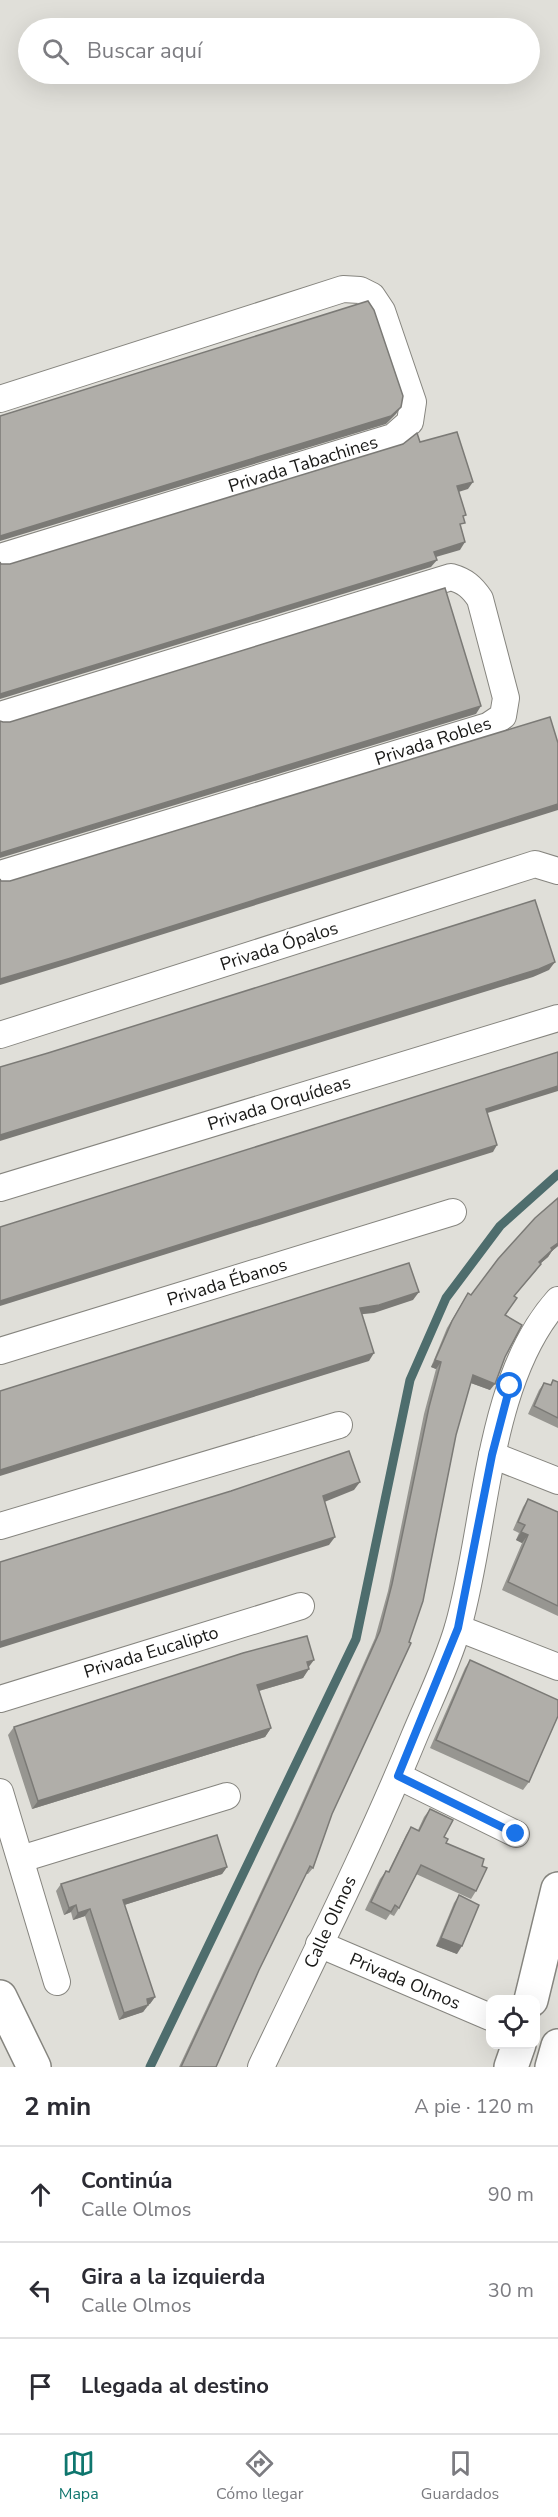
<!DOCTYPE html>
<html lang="es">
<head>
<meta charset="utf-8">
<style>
  body { margin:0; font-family:"Nunito Sans",sans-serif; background:#f2f2f3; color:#2b2b33 }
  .controls { position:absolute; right:18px; bottom:18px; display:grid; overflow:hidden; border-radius:12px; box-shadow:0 6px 24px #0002 }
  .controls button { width:54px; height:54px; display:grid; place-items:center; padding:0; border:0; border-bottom:2px solid #e1e1e2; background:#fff; color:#2b2b33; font:30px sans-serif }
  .stop { position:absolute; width:18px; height:18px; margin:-14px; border:4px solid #1a73e8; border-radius:50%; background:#fff }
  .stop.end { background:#1a73e8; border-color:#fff; box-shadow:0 2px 6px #0008 }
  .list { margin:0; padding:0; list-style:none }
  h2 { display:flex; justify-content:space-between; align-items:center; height:78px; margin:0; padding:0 24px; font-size:26px }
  h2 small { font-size:20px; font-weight:400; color:#7c7c81 }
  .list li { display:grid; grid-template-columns:39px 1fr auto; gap:18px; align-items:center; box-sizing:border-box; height:96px; padding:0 24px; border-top:2px solid #e1e1e2 }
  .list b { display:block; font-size:22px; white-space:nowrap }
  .list p { margin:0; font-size:20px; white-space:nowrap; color:#7c7c81 }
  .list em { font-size:20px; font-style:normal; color:#7c7c81 }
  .icon { flex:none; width:33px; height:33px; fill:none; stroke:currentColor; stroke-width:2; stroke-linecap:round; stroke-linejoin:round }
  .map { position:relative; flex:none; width:558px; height:2067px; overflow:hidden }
  .search { position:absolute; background:#fff; box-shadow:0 6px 24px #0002; left:18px; right:18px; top:18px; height:66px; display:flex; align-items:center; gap:15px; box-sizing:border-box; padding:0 21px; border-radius:33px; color:#7c7c81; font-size:22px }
  .sheet { height:366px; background:#fff }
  nav { display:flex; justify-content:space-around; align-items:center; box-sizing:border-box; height:84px; border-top:2px solid #e1e1e2; background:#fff; font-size:16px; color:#7c7c81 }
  nav a { display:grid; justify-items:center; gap:3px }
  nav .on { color:#0f766e }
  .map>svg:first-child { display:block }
</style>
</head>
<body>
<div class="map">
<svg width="558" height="2067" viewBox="0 0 558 2067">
  <rect width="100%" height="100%" fill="#e0dfd9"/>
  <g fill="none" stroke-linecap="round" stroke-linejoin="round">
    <!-- stream -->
    <polyline stroke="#4e6d6d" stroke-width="9" points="150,2067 356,1639 410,1380 446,1298 500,1226 558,1174"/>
    <!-- street casing -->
    <g stroke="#86857f" stroke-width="28">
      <g id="street">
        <polyline points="0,399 343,289 360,290 372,296 382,311 413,402 410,422 393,437 0,557"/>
        <path d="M0 715 451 577C465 581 472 587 480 599L506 698 503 716 488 726 0 874"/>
        <polyline points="0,1035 535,864 558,871"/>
        <polyline points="0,1188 558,1018"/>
        <polyline points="0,1351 453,1212"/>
        <polyline points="492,1455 558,1481"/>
        <polyline points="0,1526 339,1425"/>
        <polyline points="458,1628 558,1667"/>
        <polyline points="0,1699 301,1606"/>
        <polyline points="398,1776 516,1834"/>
        <polyline points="0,1792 57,1982"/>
        <polyline points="21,1859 227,1796"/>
        <polyline points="319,1944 490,2017"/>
        <path d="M261 2067C313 1958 368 1849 414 1737 429 1701 447 1665 458 1627 487 1527 486 1380 558 1300"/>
      </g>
    </g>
    <!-- secondary casing -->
    <g stroke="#86857f" stroke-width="36">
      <g id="secondary">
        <polyline points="0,1997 34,2067"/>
        <polyline points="531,2000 558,1889"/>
        <polyline points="511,2067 519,2044"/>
        <polyline points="552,2067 558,2046"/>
      </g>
    </g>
    <!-- street -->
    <use href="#street" stroke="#fff" stroke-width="26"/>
    <!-- secondary -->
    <use href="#secondary" stroke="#fff" stroke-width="33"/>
  </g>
  <!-- wall -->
  <g fill="#979691">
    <polygon points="558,1198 558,1246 552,1251 548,1257 541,1263 536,1271 514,1296 505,1315 505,1357 490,1390 471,1383 332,1814 313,1868 308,1874 306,1874 259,1970 216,2067 179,2067 293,1823 375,1638 388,1591 424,1414 436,1369 431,1367 447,1328 468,1293 471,1295"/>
    <polygon points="553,1380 558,1382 558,1428 528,1414 539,1390 544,1383 550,1385"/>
    <polygon points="528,1499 558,1512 558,1616 502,1590 522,1543 516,1540 519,1533 513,1530 523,1507"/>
    <polygon points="470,1660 529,1782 523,1790 430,1748 465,1668"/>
    <polygon points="309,1667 303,1678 259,1691 271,1728 265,1737 32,1809 8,1735 14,1727"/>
    <polygon points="430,1809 444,1837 446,1843 482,1866 476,1891 471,1899 416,1874 399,1908 394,1916 390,1914 386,1920 365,1910 380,1879 386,1871 388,1872 406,1835 411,1827 418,1830 424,1817"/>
    <polygon points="227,1867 222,1874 124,1905 155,1997 143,2012 119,2020 85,1916 73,1920 71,1912 64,1915 56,1891 61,1884"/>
    <polygon points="459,1895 457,1954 436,1946 454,1903"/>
  </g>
  <!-- shaded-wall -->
  <g fill="#7b7a76">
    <polygon points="401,407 396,414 386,424 0,541 0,536"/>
    <polygon points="473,482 468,489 452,494 457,486"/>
    <polygon points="465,542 460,550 429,559 434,552"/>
    <polygon points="437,560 431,567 0,699 0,694"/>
    <polygon points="481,706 476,714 0,858 0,853"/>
    <polygon points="558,804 558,810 65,965 0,985 0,979"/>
    <polygon points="555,962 549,970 533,977 0,1141 0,1135"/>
    <polygon points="558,1086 558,1091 481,1115 486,1109"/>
    <polygon points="497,1145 493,1152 0,1306 0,1301"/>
    <polygon points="558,1243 558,1246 552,1251 548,1257 534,1269 551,1248"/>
    <polygon points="419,1292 413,1300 374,1313 354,1315 360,1308"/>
    <polygon points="374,1353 369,1361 0,1476 0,1470"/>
    <polygon points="435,1360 441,1362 436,1369 431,1367"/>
    <polygon points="473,1375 495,1384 490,1390 468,1382"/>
    <polygon points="360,1482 354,1490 317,1505 323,1496"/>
    <polygon points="521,1532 528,1535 522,1543 516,1540"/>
    <polygon points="335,1537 329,1545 0,1648 0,1642"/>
    <polygon points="314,1660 308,1668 307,1662"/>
    <polygon points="309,1669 303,1678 251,1693 257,1685"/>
    <polygon points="271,1728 265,1737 32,1809 38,1801"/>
    <polygon points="227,1867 222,1874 118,1907 123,1900"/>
    <polygon points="76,1905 71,1912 64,1915 69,1908"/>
    <polygon points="90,1909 85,1916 73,1920 78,1913"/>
    <polygon points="441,1938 462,1946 457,1954 436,1946"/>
    <polygon points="155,1997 150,2004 142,2006 147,1999"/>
    <polygon points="148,2005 143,2012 119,2020 124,2013"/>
  </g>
  <!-- building -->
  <g fill="#b0aea9" stroke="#7b7a76" stroke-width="1.5">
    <polygon points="368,301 374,310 403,396 401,407 391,416 0,536 0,416"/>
    <polygon points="457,432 473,482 457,486 466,515 463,516 465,523 460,524 465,542 434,552 437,560 0,694 0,562 1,564 10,564 403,444 417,433 420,442"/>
    <polygon points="445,588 481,706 0,853 0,721 3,722 10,722"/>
    <polygon points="550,717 558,743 558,804 71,958 0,979 0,879 1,881 10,881"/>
    <polygon points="535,900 555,962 539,969 0,1135 0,1067 48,1053"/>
    <polygon points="558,1052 558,1086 486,1109 497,1145 0,1301 0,1227"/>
    <polygon points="558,1198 558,1243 551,1248 552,1250 539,1262 541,1264 514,1296 517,1298 505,1315 522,1325 505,1357 495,1384 473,1375 456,1435 423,1601 409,1642 411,1643 332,1814 313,1868 310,1866 259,1970 216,2067 181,2067 298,1816 380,1631 392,1584 429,1407 441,1362 435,1360 452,1321 468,1293 471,1295 498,1259 535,1218"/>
    <polygon points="409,1263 419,1292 379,1305 360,1308 374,1353 0,1470 0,1391"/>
    <polygon points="553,1380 558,1382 558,1418 534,1406 544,1383 551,1385"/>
    <polygon points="349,1451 360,1482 323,1496 335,1537 0,1642 0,1562 231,1491"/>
    <polygon points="528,1499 558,1512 558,1606 508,1582 528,1535 521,1532 525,1525 518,1522"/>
    <polygon points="307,1636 314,1660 307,1662 309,1669 257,1685 271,1728 38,1801 14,1727 243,1653"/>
    <polygon points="470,1660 558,1700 558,1716 529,1782 436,1740"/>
    <polygon points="430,1809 453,1820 444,1837 448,1839 446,1843 484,1859 482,1866 487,1868 476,1891 421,1865 399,1908 395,1905 391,1912 371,1902 386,1871 389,1872 411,1827 419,1831"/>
    <polygon points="217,1835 227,1867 123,1900 155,1997 147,1999 148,2005 124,2013 90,1909 78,1913 76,1905 69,1908 61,1884"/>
    <polygon points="459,1895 479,1905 462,1946 441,1938"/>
  </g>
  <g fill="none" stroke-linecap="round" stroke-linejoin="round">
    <!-- route -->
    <polyline stroke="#1a73e8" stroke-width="8" points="510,1386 492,1455 458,1628 398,1776 516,1834"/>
  </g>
  <g text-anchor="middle" stroke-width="5" stroke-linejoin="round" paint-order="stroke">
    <!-- street labels -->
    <g font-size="18" fill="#191917" stroke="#fff">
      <text transform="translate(303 464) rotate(-17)" y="6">Privada Tabachines</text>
      <text transform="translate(433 741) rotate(-18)" y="6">Privada Robles</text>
      <text transform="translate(279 946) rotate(-18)" y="6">Privada Ópalos</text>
      <text transform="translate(279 1103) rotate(-17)" y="6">Privada Orquídeas</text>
      <text transform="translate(227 1282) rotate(-17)" y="6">Privada Ébanos</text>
      <text transform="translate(151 1652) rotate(-17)" y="6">Privada Eucalipto</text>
      <text transform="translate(330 1922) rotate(-65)" y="6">Calle Olmos</text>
      <text transform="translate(405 1981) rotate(23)" y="6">Privada Olmos</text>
    </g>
  </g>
</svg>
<div class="controls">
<button><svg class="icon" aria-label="locate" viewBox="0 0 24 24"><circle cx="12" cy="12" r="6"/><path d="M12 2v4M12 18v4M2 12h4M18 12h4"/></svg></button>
</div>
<div class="stop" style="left:510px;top:1386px"></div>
<div class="stop end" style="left:516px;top:1834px"></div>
<div class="search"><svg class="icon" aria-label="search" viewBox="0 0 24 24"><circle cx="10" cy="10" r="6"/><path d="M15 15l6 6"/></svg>Buscar aquí</div>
</div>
<section class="sheet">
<h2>2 min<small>A pie · 120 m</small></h2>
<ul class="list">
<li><svg class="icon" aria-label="ahead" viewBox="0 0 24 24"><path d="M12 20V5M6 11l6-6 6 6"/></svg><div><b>Continúa</b><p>Calle Olmos</p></div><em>90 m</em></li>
<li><svg class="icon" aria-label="left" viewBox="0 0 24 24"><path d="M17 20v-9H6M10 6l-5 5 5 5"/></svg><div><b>Gira a la izquierda</b><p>Calle Olmos</p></div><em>30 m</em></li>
<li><svg class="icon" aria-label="arrive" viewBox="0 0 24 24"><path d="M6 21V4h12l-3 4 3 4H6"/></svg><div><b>Llegada al destino</b></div></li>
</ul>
</section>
<nav>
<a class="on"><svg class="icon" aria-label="map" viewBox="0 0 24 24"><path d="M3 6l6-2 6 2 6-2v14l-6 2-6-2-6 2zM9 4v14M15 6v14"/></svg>Mapa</a>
<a><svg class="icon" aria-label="directions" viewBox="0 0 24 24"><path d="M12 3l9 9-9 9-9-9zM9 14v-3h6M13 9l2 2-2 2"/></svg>Cómo llegar</a>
<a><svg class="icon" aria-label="saved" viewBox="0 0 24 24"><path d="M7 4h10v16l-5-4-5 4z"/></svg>Guardados</a>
</nav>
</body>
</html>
